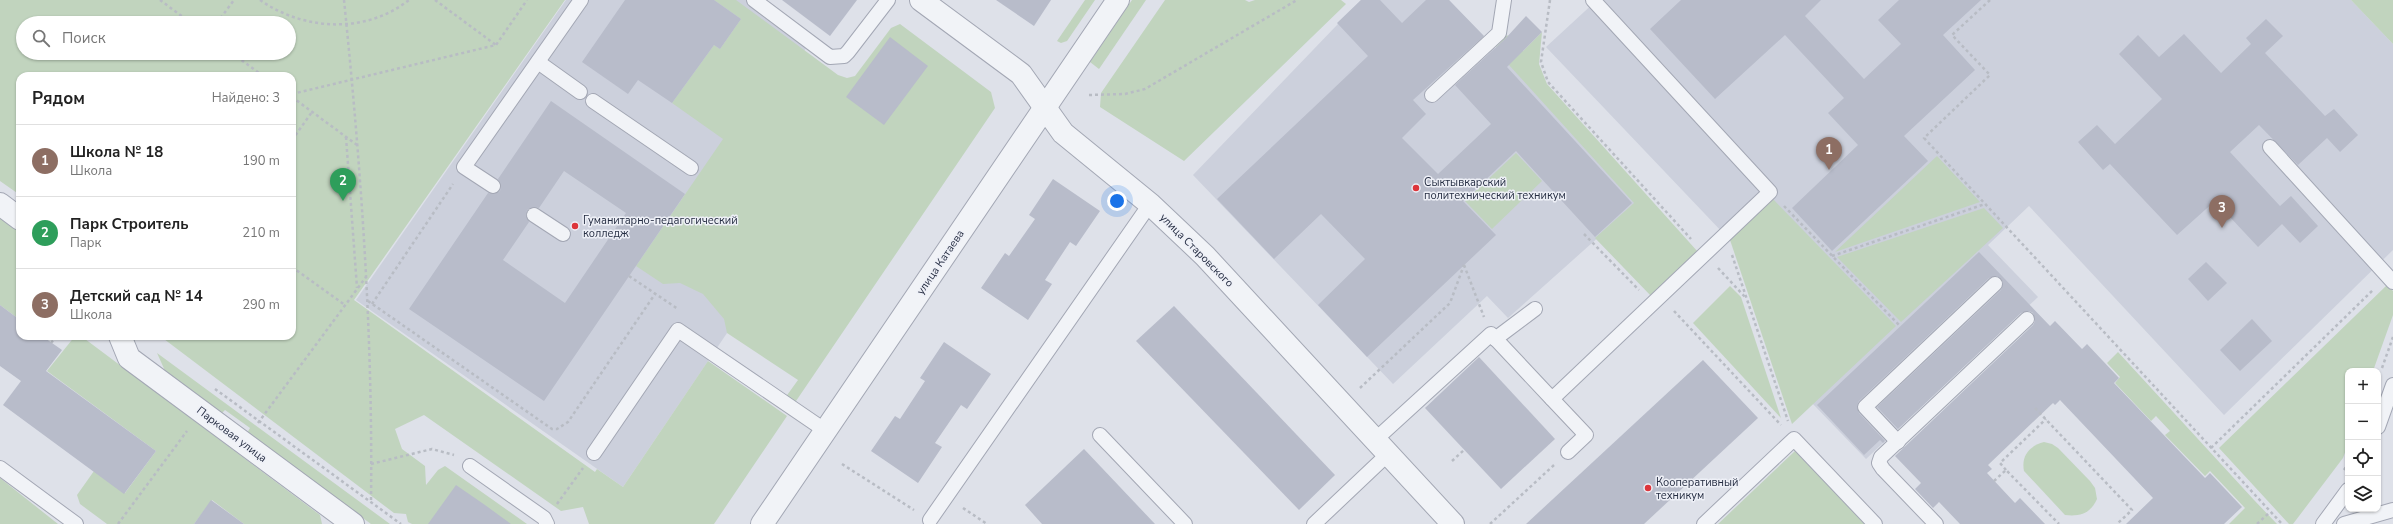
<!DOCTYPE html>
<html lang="ru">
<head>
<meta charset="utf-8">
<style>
  body { margin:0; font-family:"Nunito Sans",sans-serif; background:#f2f2f2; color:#222 }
  .controls { position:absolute; right:12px; bottom:12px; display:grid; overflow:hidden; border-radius:8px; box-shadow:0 1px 3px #0004 }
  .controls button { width:36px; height:36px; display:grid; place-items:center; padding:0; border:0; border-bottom:1px solid #e0e0e0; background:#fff; color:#222; font:20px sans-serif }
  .you { position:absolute; left:1117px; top:201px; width:14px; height:14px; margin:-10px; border:3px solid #fff; border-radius:50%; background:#1a73e8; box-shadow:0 0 0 6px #1a73e833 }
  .badge { display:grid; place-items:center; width:26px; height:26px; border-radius:50%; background:#dd353b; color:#fff; font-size:13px; font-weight:700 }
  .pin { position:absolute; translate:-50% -33px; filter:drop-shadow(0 1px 2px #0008) }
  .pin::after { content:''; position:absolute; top:21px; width:14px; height:12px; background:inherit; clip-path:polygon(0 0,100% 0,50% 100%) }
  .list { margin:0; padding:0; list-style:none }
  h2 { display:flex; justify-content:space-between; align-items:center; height:52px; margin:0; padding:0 16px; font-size:17px }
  h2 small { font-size:13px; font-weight:400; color:#767676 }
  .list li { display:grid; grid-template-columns:26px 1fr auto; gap:12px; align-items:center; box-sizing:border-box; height:72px; padding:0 16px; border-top:1px solid #e0e0e0 }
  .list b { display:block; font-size:15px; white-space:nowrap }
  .list p { margin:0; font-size:13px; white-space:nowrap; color:#767676 }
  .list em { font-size:13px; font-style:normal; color:#767676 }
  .icon { flex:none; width:22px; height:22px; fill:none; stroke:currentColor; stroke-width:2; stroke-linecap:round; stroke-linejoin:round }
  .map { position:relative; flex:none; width:2393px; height:524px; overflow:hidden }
  .search { position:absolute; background:#fff; box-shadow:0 1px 3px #0004; left:16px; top:16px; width:280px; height:44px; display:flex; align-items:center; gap:10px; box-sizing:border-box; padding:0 14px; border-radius:22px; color:#767676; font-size:15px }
  .panel { position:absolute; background:#fff; box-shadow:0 1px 3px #0004; left:16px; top:72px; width:280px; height:268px; border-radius:12px }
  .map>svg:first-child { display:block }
</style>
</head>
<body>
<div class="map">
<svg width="2393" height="524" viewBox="0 0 2393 524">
  <rect width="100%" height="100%" fill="#dee1e9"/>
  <!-- built -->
  <g fill="#ccd0dc">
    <polygon points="566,0 762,0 813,38 702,199 781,253 623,487 356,300"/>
    <polygon points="1361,0 1449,0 1639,201 1508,318 1487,296 1393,384 1193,175"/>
    <polygon points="1597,0 2351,0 2393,44 2393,250 2224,415 2029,206 1988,245 2038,297 1866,459 1811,402 1847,369 1724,234 1546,47"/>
  </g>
  <!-- green -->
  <g fill="#c1d4be" fill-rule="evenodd">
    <path d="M0 0H565L354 300 595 472 597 469 623 487 708 361 787 416 714 524H589L583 507 561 511 424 415 395 429 402 449 425 466 426 485 438 470 445 466 527 524H412L408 522 406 514 394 513 160 336H292V76H20V195L0 181ZM23 23H289V53H23Z"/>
    <polygon points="714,0 736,0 838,75 847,78 855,76 891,28 900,24 991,92 995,108 794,404 785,398 798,380 727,333 724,319 703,294 680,283 663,284 636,266 723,139 672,103 714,45 720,49 741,19"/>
    <polygon points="1085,0 1095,0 1067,41 1061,43 1057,41"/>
    <polygon points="1132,0 1146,0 1099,69 1090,62"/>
    <polygon points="1165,0 1245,0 1249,2 1255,0 1341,0 1346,4 1184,161 1100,107 1101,93"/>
    <polygon points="2351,0 2393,0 2393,44"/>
    <polygon points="1542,32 1539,64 1547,84 1698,252 1651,296 1595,238 1634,203 1499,54 1496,47 1507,35 1523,51"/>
    <polygon points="1516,153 1542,181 1492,229 1465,201"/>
    <polygon points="1937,156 1980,202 1835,252"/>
    <polygon points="1770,196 1896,326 1792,424 1728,234"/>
    <polygon points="1984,208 2003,228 1901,322 1837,257"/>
    <polygon points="0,217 20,231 20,320 0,305"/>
    <polygon points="2387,285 2393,291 2393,315 2373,371 2348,371 2348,444 2343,458 2293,524 2289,524 2219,448"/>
    <polygon points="1730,286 1741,297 1781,418 1693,323"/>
    <polygon points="75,336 81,336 320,515 322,524 244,524 212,500 194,524 107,524 80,504 77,495 94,471 125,493 156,451 47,371"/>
    <polygon points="2118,352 2254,500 2277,524 2229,524 2245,508 2210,471 2205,476 2165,435 2170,431 2156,416 2151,421 2115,383 2120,377 2107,363"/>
    <polygon points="157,353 390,524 371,524 247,433 250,428 225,410 221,414 166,373"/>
    <path d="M2044 442 2052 444 2058 448 2090 481 2095 488 2097 499C2091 513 2080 517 2065 515L2024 471C2021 456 2029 446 2044 442Z"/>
    <polygon points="1795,451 1865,524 1718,524"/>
    <polygon points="0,478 58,524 0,524"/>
  </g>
  <!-- building -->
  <g fill="#b8bcca" fill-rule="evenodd">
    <polygon points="625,0 714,0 741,19 720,49 714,45 672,103 638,80 628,94 582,62"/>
    <polygon points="782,0 857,0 830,36"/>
    <polygon points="996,0 1051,0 1034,26"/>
    <polygon points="1361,0 1380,0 1402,23 1426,0 1449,0 1484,36 1413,100 1426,114 1402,138 1438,174 1491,124 1455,85 1505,39 1526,16 1542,32 1507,67 1632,203 1595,237 1516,151 1463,201 1496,235 1367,357 1318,305 1365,259 1321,214 1274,259 1217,199 1368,56 1337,23"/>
    <polygon points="1681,0 1821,0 1805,16 1864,79 1901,44 1878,20 1899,0 1981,0 1943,35 1975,70 1904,136 1928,161 1832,251 1792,208 1858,145 1828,113 1844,98 1785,35 1715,99 1650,29"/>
    <polygon points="2266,19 2283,36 2265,53 2325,116 2334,109 2358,135 2340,152 2327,138 2298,165 2259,125 2230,152 2280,206 2291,196 2318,226 2300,243 2282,224 2258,247 2215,201 2177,235 2110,164 2103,170 2078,142 2097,125 2115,144 2162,99 2119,54 2138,35 2159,57 2184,34 2221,73 2251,44 2246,38"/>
    <polygon points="890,37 928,66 884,125 846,97"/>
    <path d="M551 101 685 194 544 401 409 309 488 193 493 194 500 191 501 186 498 179ZM564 171 626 213 565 303 503 260 529 222 526 215 527 210 534 207 539 208Z"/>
    <polygon points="1053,179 1100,211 1076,246 1070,242 1045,280 1052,284 1028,320 981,288 1005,253 1009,256 1035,219 1029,215"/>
    <polygon points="1979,252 2050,326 2055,321 2082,349 2087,344 2119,378 2114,383 2205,478 2210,473 2242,507 2224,524 2126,524 2153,498 2060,400 2055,405 2053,403 1988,465 1992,469 1987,473 2015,503 2020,498 2045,524 1960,524 1939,502 1933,508 1915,489 1921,483 1895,456 2033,325 2035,321 2033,313 2029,311 2021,313 1898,429 1877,407 2001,290 2003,282 1997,276 1989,278 1859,401 1857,405 1859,413 1885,441 1883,443 1880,440 1864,455 1817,405"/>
    <polygon points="2206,262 2227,283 2208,301 2188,279"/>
    <polygon points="0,305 20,320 20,336 42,336 62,350 46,371 156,451 124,494 3,405 21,381 0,366"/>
    <polygon points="1174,306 1335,475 1299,510 1136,341"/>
    <polygon points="2252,319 2272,341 2240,371 2220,350"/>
    <polygon points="944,342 991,374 967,409 961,405 935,443 942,447 918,483 871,451 895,416 900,419 925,381 920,378"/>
    <polygon points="1479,357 1555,439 1501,489 1425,408"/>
    <polygon points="1703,360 1758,418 1644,524 1526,524"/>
    <polygon points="1084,449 1155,524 1042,524 1025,505"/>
    <polygon points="456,485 485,505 511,524 428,524"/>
    <polygon points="211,500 244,524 194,524"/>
  </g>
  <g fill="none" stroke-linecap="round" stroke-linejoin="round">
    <!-- service casing -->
    <g stroke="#a3a7b4" stroke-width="16">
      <g id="service">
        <polyline points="754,0 830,57 844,56 848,52 888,0"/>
        <polyline points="538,62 580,92"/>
        <polyline points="1432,95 1499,33 1504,0"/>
        <polyline points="593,101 691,168"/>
        <polyline points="2270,147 2393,282"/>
        <polyline points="493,186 464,167 581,0"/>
        <polyline points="534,215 563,234"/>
        <polyline points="1495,339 1535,309"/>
        <polyline points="1552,399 1586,435 1568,452"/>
        <polyline points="2378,427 2393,385"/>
        <polyline points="1100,435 1185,524"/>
        <polyline points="1375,440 1491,334 1552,399 1770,192 1593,0"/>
        <polyline points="1898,442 1865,407 1995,284"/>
        <polyline points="594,453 678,330 826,431"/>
        <polyline points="470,466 544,518 547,524"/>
        <polyline points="0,468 76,524"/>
        <polyline points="930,520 1150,204"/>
        <polyline points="1314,524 1388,454"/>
        <polyline points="1704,524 1794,439 1875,524"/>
        <polyline points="1936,524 1883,469 1879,463 1881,457 2027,319"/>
        <polyline points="2323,524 2348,490"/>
        <polyline points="2344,524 2393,510"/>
      </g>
    </g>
    <!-- minor casing -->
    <g stroke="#a3a7b4" stroke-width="24">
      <g id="minor">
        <polyline points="0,204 20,219"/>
        <polyline points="120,336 129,358 353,524"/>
      </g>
    </g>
    <!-- tertiary casing -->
    <g stroke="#a3a7b4" stroke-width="24">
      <g id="tertiary">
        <polyline points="921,0 1021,74 1063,133 1150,204 1205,256 1453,524"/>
        <polyline points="762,524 1118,0"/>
      </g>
    </g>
    <!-- path -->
    <g stroke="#b8bcc4" stroke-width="2.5" stroke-dasharray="3 3" stroke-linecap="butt">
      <polyline points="160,0 191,23"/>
      <path d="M260 0C304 31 366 34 409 0"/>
      <path d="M344 0C361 167 373 334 371 502"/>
      <polyline points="435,0 496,45"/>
      <polyline points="1550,0 1541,62 1548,82 1691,239"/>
      <polyline points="1990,0 1952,35 1990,75 1924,138 2282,524"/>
      <polyline points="217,23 234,0"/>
      <polyline points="232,53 263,76"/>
      <polyline points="292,94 496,45 527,0"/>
      <polyline points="1089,95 1125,94 1145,89 1297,0"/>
      <polyline points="292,97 357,145"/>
      <polyline points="346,137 357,288"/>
      <polyline points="292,140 312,112"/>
      <polyline points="1784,206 1899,325"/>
      <polyline points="1584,234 1639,290"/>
      <polyline points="1732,255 1788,421"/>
      <polyline points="1832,256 1985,204"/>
      <polyline points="1464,265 1484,317"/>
      <polyline points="292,267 345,305"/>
      <polyline points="1718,268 1746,298"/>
      <polyline points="629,276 678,309"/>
      <polyline points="368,301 552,429 557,429 568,422 655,294"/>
      <polyline points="372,304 453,184"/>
      <polyline points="1674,311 1781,425"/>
      <polyline points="51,343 57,336"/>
      <polyline points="2382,368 2393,337"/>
      <polyline points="1360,388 1450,303 1464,265"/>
      <polyline points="215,389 401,524"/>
      <polyline points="2035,408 2132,510 2117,524"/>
      <polyline points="258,423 366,277"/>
      <polyline points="2211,448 2374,289"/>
      <polyline points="1452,461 1464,450"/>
      <polyline points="371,464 432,449 454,455"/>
      <polyline points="842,464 914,510"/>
      <polyline points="2006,470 2000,463 2046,419"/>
      <polyline points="2344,470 2348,464"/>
      <polyline points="1994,481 2006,470 2059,524"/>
      <polyline points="557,504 583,468"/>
      <polyline points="963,508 987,524"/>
      <polyline points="118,524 187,431"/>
      <polyline points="1490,524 1554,465"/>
      <polyline points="2257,524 2270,512"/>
    </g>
    <!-- service -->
    <use href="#service" stroke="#f1f3f7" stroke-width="14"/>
    <!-- minor -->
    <use href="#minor" stroke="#f1f3f7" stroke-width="22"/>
    <!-- tertiary -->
    <use href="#tertiary" stroke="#f1f3f7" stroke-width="22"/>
  </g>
  <!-- markers -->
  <g fill="#dd353b" stroke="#eef0f7" stroke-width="1.5">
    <circle cx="1416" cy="188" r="4"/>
    <circle cx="575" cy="226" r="4"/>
    <circle cx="1648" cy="488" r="4"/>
  </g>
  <g text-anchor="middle" stroke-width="3" stroke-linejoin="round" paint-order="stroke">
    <!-- poi labels -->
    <g font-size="11" fill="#252d42" stroke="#eef0f7" text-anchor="start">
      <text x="1424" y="186">Сыктывкарский<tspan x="1424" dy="13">политехнический техникум</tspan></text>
      <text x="583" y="224">Гуманитарно-педагогический<tspan x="583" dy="13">колледж</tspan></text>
      <text x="1656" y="486">Кооперативный<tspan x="1656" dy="13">техникум</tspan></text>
    </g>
    <!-- street labels -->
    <g font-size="11" fill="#252d42" stroke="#eef0f7">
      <text transform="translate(1197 250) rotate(45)" y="4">улица Старовского</text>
      <text transform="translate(940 262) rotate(-56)" y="4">улица Катаева</text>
      <text transform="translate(232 434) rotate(37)" y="4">Парковая улица</text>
    </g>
  </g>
</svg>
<div class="controls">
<button>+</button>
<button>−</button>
<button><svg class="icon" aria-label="locate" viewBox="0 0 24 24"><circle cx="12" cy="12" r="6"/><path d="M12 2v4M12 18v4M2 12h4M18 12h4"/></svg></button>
<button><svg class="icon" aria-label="layers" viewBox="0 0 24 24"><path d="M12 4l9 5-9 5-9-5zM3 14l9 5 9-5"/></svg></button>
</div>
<div class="you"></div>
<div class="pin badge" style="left:1829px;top:170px;background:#8d6e63">1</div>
<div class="pin badge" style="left:343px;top:201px;background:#2e9e5b">2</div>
<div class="pin badge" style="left:2222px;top:228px;background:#8d6e63">3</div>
<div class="search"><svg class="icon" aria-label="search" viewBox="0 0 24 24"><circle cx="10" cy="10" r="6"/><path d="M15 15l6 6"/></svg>Поиск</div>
<section class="panel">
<h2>Рядом<small>Найдено: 3</small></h2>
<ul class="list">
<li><span class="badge" style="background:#8d6e63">1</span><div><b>Школа № 18</b><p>Школа</p></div><em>190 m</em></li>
<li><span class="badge" style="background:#2e9e5b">2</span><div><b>Парк Строитель</b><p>Парк</p></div><em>210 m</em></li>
<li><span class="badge" style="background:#8d6e63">3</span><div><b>Детский сад № 14</b><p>Школа</p></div><em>290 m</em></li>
</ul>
</section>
</div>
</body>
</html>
